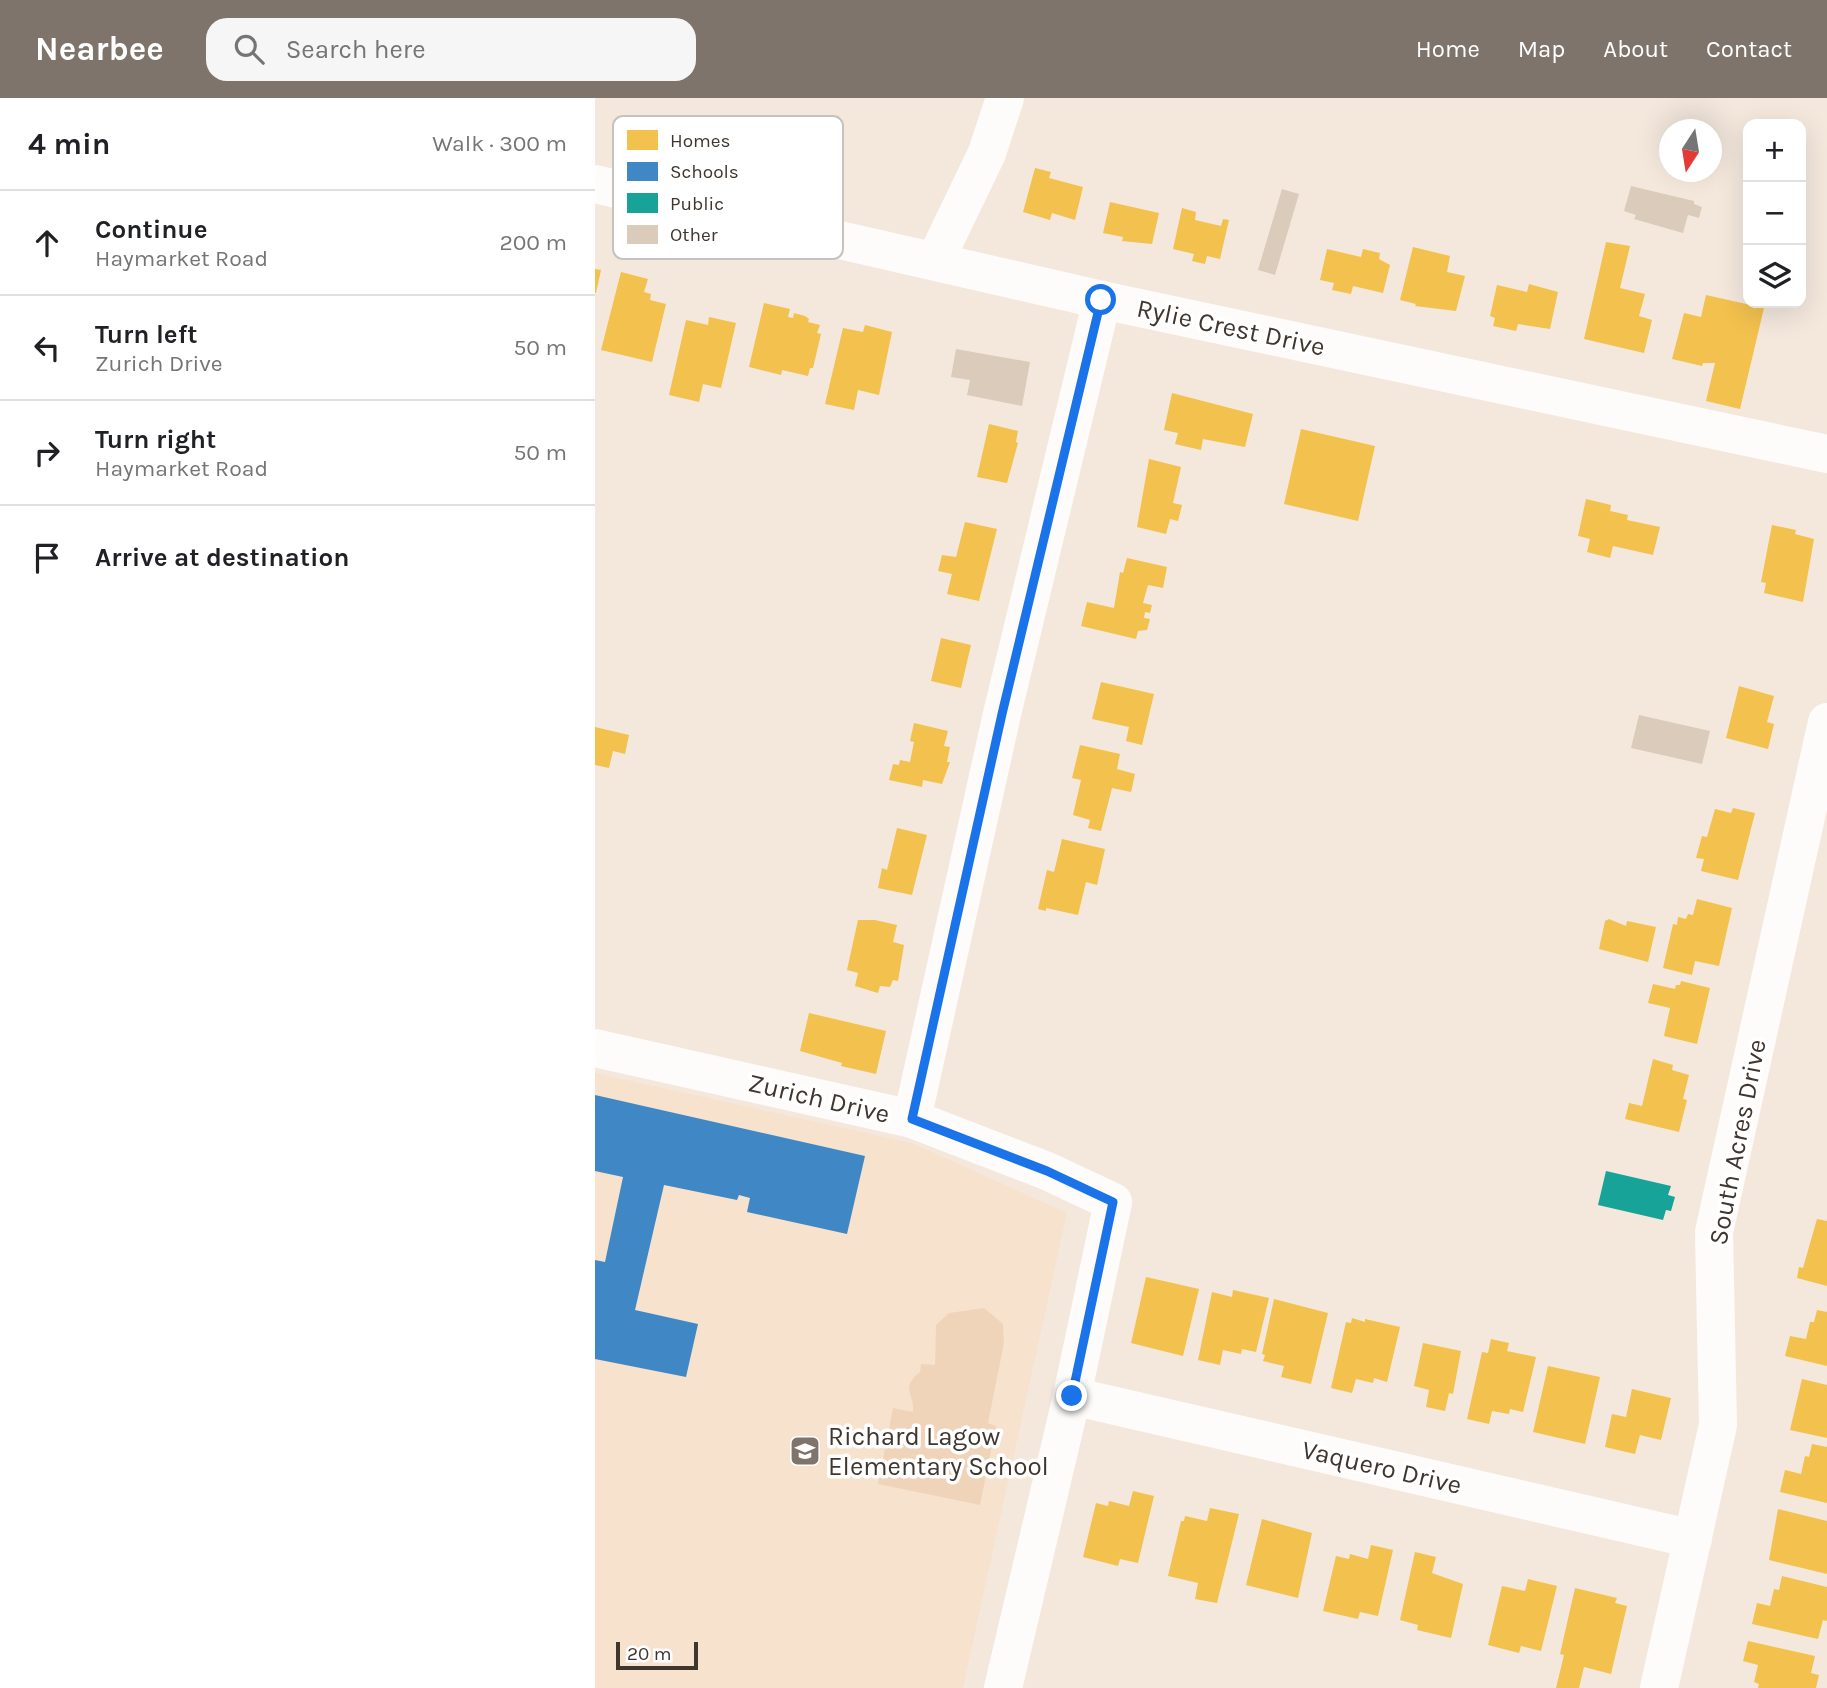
<!DOCTYPE html>
<html lang="en">
<head>
<meta charset="utf-8">
<style>
  body { margin:0; font-family:Karla,sans-serif; background:#f6f6f6; color:#202124 }
  .controls { position:absolute; right:21px; top:21px; display:grid; overflow:hidden; border-radius:14px; box-shadow:0 7px 28px #0002 }
  .controls button { width:63px; height:63px; display:grid; place-items:center; padding:0; border:0; border-bottom:2px solid #e0e0e0; background:#fff; color:#202124; font:35px sans-serif }
  .compass { position:absolute; left:1064px; top:21px; width:63px; height:63px; border-radius:50%; background:#fff; box-shadow:0 7px 28px #0002; rotate:192deg }
  .scale { position:absolute; left:21px; bottom:18px; width:82px; box-sizing:border-box; padding-left:7px; border:4px solid #3f362e; border-top:0; font-size:19px; line-height:24px; white-space:nowrap; color:#3f362e; -webkit-text-stroke:5px #fff; paint-order:stroke }
  .stop { position:absolute; width:21px; height:21px; margin:-16px; border:5px solid #1a73e8; border-radius:50%; background:#fff }
  .stop.end { background:#1a73e8; border-color:#fff; box-shadow:0 2px 7px #0008 }
  .list { margin:0; padding:0; list-style:none }
  h2 { display:flex; justify-content:space-between; align-items:center; height:91px; margin:0; padding:0 28px; font-size:30px }
  h2 small { font-size:23px; font-weight:400; color:#757577 }
  .list li { display:grid; grid-template-columns:46px 1fr auto; gap:21px; align-items:center; box-sizing:border-box; height:105px; padding:0 28px; border-top:2px solid #e0e0e0 }
  .list b { display:block; font-size:26px; white-space:nowrap }
  .list p { margin:0; font-size:23px; white-space:nowrap; color:#757577 }
  .list em { font-size:23px; font-style:normal; color:#757577 }
  .icon { flex:none; width:38px; height:38px; fill:none; stroke:currentColor; stroke-width:2; stroke-linecap:round; stroke-linejoin:round }
  .map { position:relative; flex:none; width:1232px; height:1590px; overflow:hidden }
  header { display:flex; align-items:center; gap:42px; box-sizing:border-box; height:98px; padding:0 35px; background:#7e746b; color:#fff }
  header strong { font-size:33px }
  nav { display:flex; gap:38px; margin-inline-start:auto; font-size:24px }
  .search { width:490px; height:63px; background:#f6f6f6; display:flex; align-items:center; gap:18px; box-sizing:border-box; padding:0 24px; border-radius:21px; color:#757577; font-size:26px }
  main { display:flex }
  aside { flex:1; background:#fff }
  .map>svg:first-child { display:block }
</style>
</head>
<body>
<header>
<strong>Nearbee</strong>
<div class="search"><svg class="icon" aria-label="search" viewBox="0 0 24 24"><circle cx="10" cy="10" r="6"/><path d="M15 15l6 6"/></svg>Search here</div>
<nav><a>Home</a><a>Map</a><a>About</a><a>Contact</a></nav>
</header>
<main>
<aside>
<h2>4 min<small>Walk · 300 m</small></h2>
<ul class="list">
<li><svg class="icon" aria-label="ahead" viewBox="0 0 24 24"><path d="M12 20V5M6 11l6-6 6 6"/></svg><div><b>Continue</b><p>Haymarket Road</p></div><em>200 m</em></li>
<li><svg class="icon" aria-label="left" viewBox="0 0 24 24"><path d="M17 20v-9H6M10 6l-5 5 5 5"/></svg><div><b>Turn left</b><p>Zurich Drive</p></div><em>50 m</em></li>
<li><svg class="icon" aria-label="right" viewBox="0 0 24 24"><path d="M7 20v-9h11M14 6l5 5-5 5"/></svg><div><b>Turn right</b><p>Haymarket Road</p></div><em>50 m</em></li>
<li><svg class="icon" aria-label="arrive" viewBox="0 0 24 24"><path d="M6 21V4h12l-3 4 3 4H6"/></svg><div><b>Arrive at destination</b></div></li>
</ul>
</aside>
<div class="map">
<svg width="1232" height="1590" viewBox="0 0 1232 1590">
  <rect width="100%" height="100%" fill="#f4e8dd"/>
  <!-- built -->
  <polygon fill="#f7e2ce" points="0,975 317,1045 472,1115 368,1590 0,1590"/>
  <!-- green -->
  <path fill="#f0d4b9" d="M389 1210 408 1226 409 1245 393 1325 401 1328 385 1407 283 1386 298 1310 318 1314C320 1295 304 1291 325 1274L326 1266 340 1267 341 1227 354 1215Z"/>
  <!-- homes -->
  <g fill="#f2c14e">
    <polygon points="440,70 456,74 454,80 488,89 480,122 457,115 455,122 428,114"/>
    <polygon points="515,104 564,115 557,146 527,143 528,139 508,135"/>
    <polygon points="587,110 601,114 600,122 626,128 628,121 634,122 625,161 612,158 610,166 597,163 599,156 578,151"/>
    <polygon points="1011,144 1035,148 1025,190 1050,196 1044,218 1057,222 1049,255 989,241"/>
    <polygon points="818,149 855,158 852,174 870,178 861,213 820,208 821,206 805,202"/>
    <polygon points="732,151 766,159 768,151 785,155 784,161 795,167 788,195 758,188 756,196 737,192 739,185 725,182"/>
    <polygon points="0,171 6,172 1,195 0,195"/>
    <polygon points="26,174 53,181 49,194 56,196 55,202 71,206 57,264 6,252"/>
    <polygon points="934,186 963,194 955,231 923,226 921,233 898,228 900,220 895,218 902,187 932,194"/>
    <polygon points="1111,197 1169,210 1145,311 1111,303 1120,265 1108,265 1107,268 1077,261 1089,215 1106,219"/>
    <polygon points="169,205 195,211 193,219 198,220 199,215 210,218 214,221 213,224 225,227 222,235 226,236 218,270 215,270 213,278 187,272 186,277 154,269"/>
    <polygon points="114,219 141,225 126,290 108,286 104,304 74,297 91,222 113,227"/>
    <polygon points="270,227 297,234 284,297 263,292 259,312 230,306 248,230 268,234"/>
    <polygon points="577,295 658,316 650,349 608,341 606,352 580,346 583,335 569,332"/>
    <polygon points="394,326 423,333 421,344 423,345 412,385 382,379"/>
    <polygon points="706,331 780,348 763,423 689,406"/>
    <polygon points="554,361 586,369 578,405 587,407 583,423 575,421 571,436 542,429"/>
    <polygon points="991,401 1016,407 1015,413 1033,417 1032,422 1065,429 1058,457 1018,448 1015,460 992,454 995,441 983,438"/>
    <polygon points="370,424 402,431 384,503 352,496 357,476 343,473 347,457 361,459"/>
    <polygon points="1177,427 1201,432 1200,436 1219,441 1208,504 1169,495 1171,485 1166,484"/>
    <polygon points="532,460 572,469 568,490 553,487 548,505 557,507 555,515 550,514 549,520 555,521 552,532 543,533 541,541 486,528 492,504 519,510 525,474 528,475"/>
    <polygon points="346,540 376,547 366,590 336,583"/>
    <polygon points="506,584 559,596 547,647 531,643 534,629 497,621"/>
    <polygon points="1144,588 1179,598 1172,624 1179,626 1173,651 1131,640"/>
    <polygon points="319,625 353,633 349,648 355,649 352,664 355,664 347,686 328,682 327,689 294,682 298,666 304,667 305,662 315,664 319,644 315,643"/>
    <polygon points="0,629 34,637 30,656 18,653 14,670 0,667"/>
    <polygon points="485,647 525,656 522,671 540,676 536,694 517,690 506,733 493,730 495,722 478,717 486,682 477,680"/>
    <polygon points="1138,710 1160,715 1143,782 1106,773 1109,761 1101,760 1107,738 1112,739 1120,711 1136,715"/>
    <polygon points="302,730 332,737 317,797 283,790 287,770 292,772"/>
    <polygon points="467,741 510,751 502,787 491,784 483,817 451,810 451,813 443,811 452,772 459,774"/>
    <polygon points="1102,801 1137,810 1124,868 1100,863 1097,877 1068,870 1078,826 1082,827 1083,819 1091,821 1093,816 1098,817"/>
    <polygon points="1014,821 1031,828 1032,823 1061,829 1053,864 1004,851 1010,823"/>
    <polygon points="263,822 280,822 302,827 298,844 309,847 303,883 298,882 295,889 285,888 283,895 260,888 263,875 252,872"/>
    <polygon points="1086,883 1115,890 1102,946 1069,938 1075,910 1053,905 1058,886 1080,891 1081,887 1085,887"/>
    <polygon points="214,915 291,933 281,976 246,968 247,965 205,953"/>
    <polygon points="1058,961 1078,967 1077,972 1094,977 1088,1001 1092,1002 1084,1034 1030,1021 1034,1005 1047,1008"/>
    <polygon points="1222,1121 1232,1123 1232,1188 1202,1180 1204,1169 1208,1170"/>
    <polygon points="551,1179 604,1191 588,1258 536,1245"/>
    <polygon points="638,1192 674,1200 661,1254 647,1251 646,1256 628,1252 625,1267 603,1262 617,1194 637,1199"/>
    <polygon points="679,1201 733,1215 716,1286 686,1279 689,1268 668,1263 670,1257 667,1256"/>
    <polygon points="1222,1212 1232,1214 1232,1268 1190,1258 1195,1238 1211,1241 1215,1224 1219,1224"/>
    <polygon points="757,1220 770,1224 770,1221 805,1229 792,1284 779,1280 778,1285 761,1281 757,1295 736,1290 751,1224 756,1225"/>
    <polygon points="896,1241 914,1245 912,1253 941,1259 928,1314 915,1311 914,1316 897,1313 894,1326 872,1321 887,1254 893,1255"/>
    <polygon points="828,1245 866,1253 858,1296 854,1295 850,1313 831,1309 834,1292 819,1288"/>
    <polygon points="953,1268 1005,1279 990,1346 938,1334"/>
    <polygon points="1207,1281 1232,1287 1232,1340 1195,1332"/>
    <polygon points="1037,1291 1076,1300 1066,1342 1045,1337 1040,1356 1010,1349 1017,1316 1031,1319"/>
    <polygon points="1217,1346 1232,1349 1232,1405 1185,1394 1190,1372 1206,1376 1210,1358 1214,1359"/>
    <polygon points="538,1393 559,1398 543,1465 525,1461 523,1468 488,1459 501,1405 513,1408 514,1403 534,1408"/>
    <polygon points="615,1410 644,1416 622,1505 600,1501 603,1485 573,1478 586,1423 589,1423 590,1418 612,1423"/>
    <polygon points="1183,1411 1232,1423 1232,1476 1174,1462"/>
    <polygon points="667,1421 717,1435 703,1500 651,1487"/>
    <polygon points="776,1447 798,1452 783,1518 765,1514 763,1521 728,1513 741,1458 754,1461 755,1456 773,1461"/>
    <polygon points="820,1454 841,1459 837,1475 868,1486 856,1540 822,1532 823,1527 805,1522"/>
    <polygon points="1187,1478 1232,1489 1232,1523 1228,1522 1223,1541 1157,1526 1162,1505 1175,1508 1179,1491 1184,1492"/>
    <polygon points="933,1481 962,1488 946,1553 926,1548 924,1555 893,1547 907,1488 930,1493"/>
    <polygon points="980,1490 1022,1500 1020,1505 1032,1508 1016,1576 989,1569 984,1590 961,1590 969,1557 965,1556"/>
    <polygon points="1153,1543 1220,1558 1216,1575 1224,1577 1221,1590 1163,1590 1164,1586 1159,1584 1163,1567 1148,1563"/>
  </g>
  <!-- schools -->
  <polygon fill="#3f88c5" points="0,997 270,1058 252,1136 152,1114 155,1100 144,1097 142,1102 69,1087 40,1212 103,1226 91,1279 0,1261 0,1162 10,1164 28,1079 0,1073"/>
  <!-- public -->
  <polygon fill="#17a398" points="1011,1073 1076,1088 1073,1097 1080,1099 1076,1113 1071,1112 1068,1122 1003,1107"/>
  <!-- building -->
  <g fill="#dbcbbb">
    <polygon points="1036,88 1099,103 1099,106 1107,109 1104,120 1093,117 1088,135 1039,121 1041,117 1029,113"/>
    <polygon points="687,91 704,96 680,177 663,172"/>
    <polygon points="361,251 435,264 427,308 372,297 375,282 356,279"/>
    <polygon points="1044,617 1115,633 1107,666 1036,650"/>
  </g>
  <g fill="none" stroke-linecap="round" stroke-linejoin="round">
    <!-- minor -->
    <g stroke="#fdfcfa" stroke-width="38">
      <polyline points="0,86 507,202 1232,356"/>
      <polyline points="340,163 392,55 410,0"/>
      <polyline points="0,950 317,1021 452,1073 518,1104 477,1298 408,1590"/>
      <polyline points="317,1021 407,616 507,202"/>
      <polyline points="477,1298 1098,1441"/>
      <polyline points="1064,1590 1123,1327 1119,1134 1232,624"/>
    </g>
  </g>
  <g fill="none" stroke-linecap="round" stroke-linejoin="round">
    <!-- route -->
    <polyline stroke="#1a73e8" stroke-width="9" points="477,1298 518,1104 452,1073 317,1021 407,616 506,202"/>
  </g>
  <!-- icons -->
  <defs>
    <g id="school-square" transform="scale(1.575)"><rect x="-9" y="-9" width="18" height="18" rx="4" fill="#7e746b" stroke="#fff"/><path d="M0-5L7-2L0 1L-7-2ZM-4 1L0 2.5L4 1V4Q0 6-4 4Z" fill="#fff"/></g>
  </defs>
  <g fill-rule="evenodd">
    <use href="#school-square" x="210" y="1353"/>
  </g>
  <g text-anchor="middle" stroke-width="7" stroke-linejoin="round" paint-order="stroke">
    <!-- street labels -->
    <g font-size="26" fill="#3f362e" stroke="#fff">
      <text transform="translate(636 229) rotate(12)" y="9">Rylie Crest Drive</text>
      <text transform="translate(224 1000) rotate(13)" y="9">Zurich Drive</text>
      <text transform="translate(1142 1044) rotate(-79)" y="9">South Acres Drive</text>
      <text transform="translate(787 1369) rotate(13)" y="9">Vaquero Drive</text>
    </g>
    <!-- poi labels -->
    <g font-size="26" fill="#3f362e" stroke="#fff" text-anchor="start">
      <text x="233" y="1347">Richard Lagow<tspan x="233" dy="30">Elementary School</tspan></text>
    </g>
  </g>
  <!-- legend -->
  <rect x="18" y="18" width="230" height="143" rx="10" fill="#fff" stroke="#c5c3c0" stroke-width="2"/>
  <rect x="32" y="32" width="31" height="20" fill="#f2c14e"/>
  <rect x="32" y="64" width="31" height="19" fill="#3f88c5"/>
  <rect x="32" y="95" width="31" height="20" fill="#17a398"/>
  <rect x="32" y="127" width="31" height="19" fill="#dbcbbb"/>
  <g font-size="19" fill="#3f362e">
    <text x="75" y="49">Homes</text>
    <text x="75" y="80">Schools</text>
    <text x="75" y="112">Public</text>
    <text x="75" y="143">Other</text>
  </g>
</svg>
<div class="controls">
<button>+</button>
<button>−</button>
<button><svg class="icon" aria-label="layers" viewBox="0 0 24 24"><path d="M12 4l9 5-9 5-9-5zM3 14l9 5 9-5"/></svg></button>
</div>
<svg class="compass" viewBox="-18 -18 36 36"><path d="M0-13l5 13h-10z" fill="#e53935"/><path d="M0 13l5-13h-10z" fill="#757577"/></svg>
<div class="scale">20 m</div>
<div class="stop" style="left:506px;top:202px"></div>
<div class="stop end" style="left:477px;top:1298px"></div>
</div>
</main>
</body>
</html>
